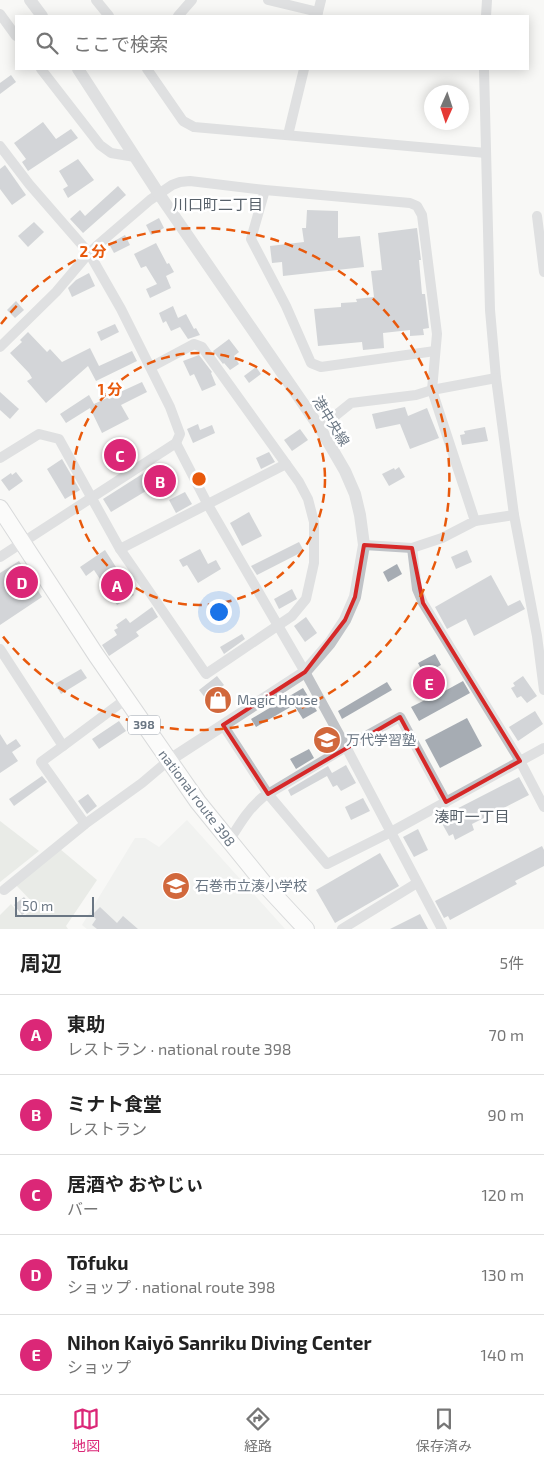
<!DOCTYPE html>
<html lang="ja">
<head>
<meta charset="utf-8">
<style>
  body { margin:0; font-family:"Exo 2","Noto Sans JP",sans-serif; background:#f2f2f2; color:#222 }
  .compass { position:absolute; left:424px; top:85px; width:45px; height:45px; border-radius:50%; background:#fff; box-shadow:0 2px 12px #0003; rotate:183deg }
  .scale { position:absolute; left:15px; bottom:12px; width:79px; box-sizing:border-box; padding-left:5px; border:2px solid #6a7683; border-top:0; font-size:14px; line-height:18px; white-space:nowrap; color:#6a7683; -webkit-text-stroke:4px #fff; paint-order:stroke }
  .you { position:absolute; left:218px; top:611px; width:18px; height:18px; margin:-12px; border:4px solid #fff; border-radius:50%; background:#1a73e8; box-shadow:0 0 0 8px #1a73e833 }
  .badge { display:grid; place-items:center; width:32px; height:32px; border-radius:50%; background:#db2777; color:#fff; font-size:16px; font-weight:700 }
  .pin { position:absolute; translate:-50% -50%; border:2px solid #fff; box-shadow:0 1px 5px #0006 }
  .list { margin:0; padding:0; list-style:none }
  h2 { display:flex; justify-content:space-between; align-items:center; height:65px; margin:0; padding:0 20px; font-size:21px }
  h2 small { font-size:16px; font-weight:400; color:#767676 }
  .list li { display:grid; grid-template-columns:32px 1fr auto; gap:15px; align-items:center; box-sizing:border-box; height:80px; padding:0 20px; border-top:1px solid #e0e0e0 }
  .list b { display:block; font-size:19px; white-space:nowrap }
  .list p { margin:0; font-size:16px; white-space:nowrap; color:#767676 }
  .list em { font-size:16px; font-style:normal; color:#767676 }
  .icon { flex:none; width:28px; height:28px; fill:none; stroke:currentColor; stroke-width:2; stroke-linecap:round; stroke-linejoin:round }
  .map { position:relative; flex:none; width:544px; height:929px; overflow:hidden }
  .search { position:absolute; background:#fff; box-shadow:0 2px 12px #0003; left:15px; right:15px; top:15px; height:55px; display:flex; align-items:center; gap:12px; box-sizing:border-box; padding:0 18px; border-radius:0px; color:#767676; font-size:19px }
  .sheet { height:465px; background:#fff }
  nav { display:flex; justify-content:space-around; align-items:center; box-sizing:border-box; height:70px; border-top:1px solid #e0e0e0; background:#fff; font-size:14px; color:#767676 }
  nav a { display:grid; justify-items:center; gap:2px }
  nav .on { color:#db2777 }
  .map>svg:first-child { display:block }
</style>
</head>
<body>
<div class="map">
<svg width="544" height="929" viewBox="0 0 544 929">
  <rect width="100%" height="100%" fill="#f8f8f5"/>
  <!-- built -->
  <polygon fill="#e8eae9" points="187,820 285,929 87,929 82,925 135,838 145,838 159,847"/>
  <!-- green -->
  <g fill="#d7dcd5">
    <polygon points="0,821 39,851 0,882"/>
    <polygon points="60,849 97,880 66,926 68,929 0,929 0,915 11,904 22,918 36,906 16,885"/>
  </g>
  <!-- building -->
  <g fill="#a6acb3">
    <polygon points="11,75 16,82 0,94 0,83"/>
    <polygon points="43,122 56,139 71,129 78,138 28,171 22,162 26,159 14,143"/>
    <polygon points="78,159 94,180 68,198 63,189 68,186 59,171"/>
    <polygon points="5,165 26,195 12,205 0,189 0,169"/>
    <polygon points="118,186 126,195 83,233 70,219 80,210 85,216"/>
    <polygon points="307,210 338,211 338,238 360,236 364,267 283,276 282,262 272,263 270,246 304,242 302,228 306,228"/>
    <polygon points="159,218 164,228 151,235 146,225"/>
    <polygon points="34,222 44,232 28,247 18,236"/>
    <polygon points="417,228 421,260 419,260 422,294 425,294 429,328 423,329 424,335 410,336 410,330 383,333 384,348 363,350 362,342 318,346 314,309 341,307 341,303 357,302 356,299 374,297 371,271 382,270 378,233"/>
    <polygon points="125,235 130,245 114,253 109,244"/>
    <polygon points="156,243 167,264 169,263 174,272 166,276 171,288 150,298 146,289 157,284 146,266 141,268 134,254"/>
    <polygon points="89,273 95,286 72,297 68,288 76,280"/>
    <polygon points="16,301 24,310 15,318 7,310"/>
    <polygon points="173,306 178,318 186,314 194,329 196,328 200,335 188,339 180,327 171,331 166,321 163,323 159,313"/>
    <polygon points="115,324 119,332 101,341 97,332"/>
    <polygon points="28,332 47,352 50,349 62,362 90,348 99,366 132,351 137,361 96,381 88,366 46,403 27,381 32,378 29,373 10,353 22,342 20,340"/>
    <polygon points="229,339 239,352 234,356 239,364 230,370 224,363 223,364 213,351"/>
    <polygon points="199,355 212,372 211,373 216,385 202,391 194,374 190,376 183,361"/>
    <polygon points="256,367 261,374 249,383 244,376"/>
    <polygon points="142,382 147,392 121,405 129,419 102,433 90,408 66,423 60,414 89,395 94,404"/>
    <polygon points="0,392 19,409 10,419 0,410"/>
    <polygon points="405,407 408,416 427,408 439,438 410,449 400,424 376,429 372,414"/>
    <polygon points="198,424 200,430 212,425 215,433 193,443 187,429"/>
    <polygon points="485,427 488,441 462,445 460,435 465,434 464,431"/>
    <polygon points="300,429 308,440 292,451 284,440"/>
    <polygon points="269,452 275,462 261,469 256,458"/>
    <polygon points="62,459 80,490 65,499 47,469"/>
    <polygon points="399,467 405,477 389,486 382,474 394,468 395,470"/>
    <polygon points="147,471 156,485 111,512 103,499"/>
    <polygon points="16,472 23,481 9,491 1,480 11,473 12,475"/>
    <polygon points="185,492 192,504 176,513 169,500"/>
    <polygon points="249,512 262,536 242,546 230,523"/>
    <polygon points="299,542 304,551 257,575 251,566"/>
    <polygon points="200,549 208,564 216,560 221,569 198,583 187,565 183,567 179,560"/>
    <polygon points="105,550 134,595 117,605 94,570 86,576 80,567"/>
    <polygon points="467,550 472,562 456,569 451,557"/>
    <polygon points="19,561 42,597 0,625 0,573"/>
    <polygon points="397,564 402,574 388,582 383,572"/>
    <polygon points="491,575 508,606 520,600 525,609 474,636 466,619 447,629 435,607"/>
    <polygon points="292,589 297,599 279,609 274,599"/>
    <polygon points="152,607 158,617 136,632 139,636 109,656 102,645 117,635 114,630 118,628 116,625 126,618 130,623"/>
    <polygon points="306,617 317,633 305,642 294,626"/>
    <polygon points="242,634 245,639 224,654 220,647"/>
    <polygon points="435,654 441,665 424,674 418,663"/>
    <polygon points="81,669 87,678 61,694 55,684"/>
    <polygon points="431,675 441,693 463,681 470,693 419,721 411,707 425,700 417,685 422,683 421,681"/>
    <polygon points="217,676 224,685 216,691 223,701 214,709 199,690"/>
    <polygon points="523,676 537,696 527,703 521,696 517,698 511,688 515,686 513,683"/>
    <polygon points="387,682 392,690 342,719 338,711"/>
    <polygon points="303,688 317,711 303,719 294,705 256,727 251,719"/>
    <polygon points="535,711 543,724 518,741 509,727"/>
    <polygon points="467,718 482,746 440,768 425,740"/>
    <polygon points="119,721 126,731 99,749 92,739"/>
    <polygon points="0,734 7,745 16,739 21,746 12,752 18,761 0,773"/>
    <polygon points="309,749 314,758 296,769 290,759"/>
    <polygon points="346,765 356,783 341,791 337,785 333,787 327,776 291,796 288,790 328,766 332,773"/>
    <polygon points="42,776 47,782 14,806 9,799"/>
    <polygon points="519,777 529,795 472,824 474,830 455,840 453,834 449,836 439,818"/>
    <polygon points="88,794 97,806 87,814 78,801"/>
    <polygon points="363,798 370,811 351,820 345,807"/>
    <polygon points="418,829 428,850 414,857 403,837"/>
    <polygon points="542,846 544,850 544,866 515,881 517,884 450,920 448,916 444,918 435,901"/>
    <polygon points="380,853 399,886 335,923 316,890"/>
    <polygon points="24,897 32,907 22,915 14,905"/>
    <polygon points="100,907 117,923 123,916 138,929 97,929 92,925 96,919 92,915"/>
    <polygon points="420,914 428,929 390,929"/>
  </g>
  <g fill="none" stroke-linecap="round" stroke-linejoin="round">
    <!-- trunk casing -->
    <g stroke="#b3b6ba" stroke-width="18">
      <polyline id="trunk" points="0,508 96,655 198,802 267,887 306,929"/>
    </g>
    <!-- minor -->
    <g stroke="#c0c3c7" stroke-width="10">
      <polyline points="96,0 109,16"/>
      <polyline points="268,0 318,12"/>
      <polyline points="0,14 16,36"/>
      <polyline points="178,16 192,0"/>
      <polyline points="317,16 321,0"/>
      <polyline points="486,16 487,0"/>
      <polyline points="41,69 100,145 111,153 135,157"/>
      <polyline points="147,69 183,121 194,127 486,153"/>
      <polyline points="484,69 490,310 496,378 514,515 537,636 544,690"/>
      <polyline points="288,135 304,69"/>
      <polyline points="0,146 29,184 89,253 121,309 170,407 180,434 176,443 0,557"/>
      <polyline points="265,190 251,239 286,306 311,363 321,367 435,351"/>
      <polyline points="537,216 544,272"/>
      <polyline points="0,347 56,292 89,253 100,243 150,200 172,185 180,182 190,181 265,190 410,203 417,206 422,215 437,334 432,390 475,521 442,538 412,548 364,545"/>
      <polyline points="320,428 351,403 416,395 432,390 496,378"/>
      <polyline points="176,443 208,505 305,672 346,747 442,929"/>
      <polyline points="0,458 39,434 59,439 120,549 206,674 292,616 306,599 314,563 314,522 308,499 299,482 202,347 194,344 151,367"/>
      <polyline points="475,521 514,515"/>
      <polyline points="412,548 417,589 423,603 520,761 544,807"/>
      <polyline points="120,549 286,464"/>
      <polyline points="0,649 63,746 41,762 85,824"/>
      <polyline points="223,725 268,794 327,864 391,832 544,748"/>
      <polyline points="63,746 126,699"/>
      <path d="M229 841C239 825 248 809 263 797L346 747 400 717 446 802"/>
      <polyline points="4,890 85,824 142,783 168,761"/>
      <polyline points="342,929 417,883"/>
    </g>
    <!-- tertiary -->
    <g stroke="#c0c3c7" stroke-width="12">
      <polyline points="30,0 42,16"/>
      <polyline points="78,69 159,194 320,428 345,471 355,494 360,515 364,545 355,597 345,620 330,643 305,672 168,761"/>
    </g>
    <!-- trunk -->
    <use href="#trunk" stroke="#fff" stroke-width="16"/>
  </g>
  <!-- marked area -->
  <path d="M0 0H544V929H0ZM364 545 412 548 423 603 520 761 446 802 400 717 268 794 223 725 305 672 345 620 355 597Z" fill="#f8f8f5" fill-opacity=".55" fill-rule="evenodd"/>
  <path fill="none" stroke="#d62828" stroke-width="4" stroke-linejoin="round" d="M364 545 412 548 423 603 520 761 446 802 400 717 268 794 223 725 305 672 345 620 355 597Z"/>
  <!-- distance rings -->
  <g fill="none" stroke="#e8590c" stroke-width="2.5" stroke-dasharray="9 6">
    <circle cx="199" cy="479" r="126"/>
    <path d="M1 324A251 251 0 1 1 1 634"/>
  </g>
  <!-- icons -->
  <defs>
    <g id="shop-disc" transform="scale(1.4375)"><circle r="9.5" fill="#d1683c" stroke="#fff"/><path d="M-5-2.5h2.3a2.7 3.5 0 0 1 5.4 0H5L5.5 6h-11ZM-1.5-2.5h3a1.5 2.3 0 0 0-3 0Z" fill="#fff"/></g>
    <g id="school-disc" transform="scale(1.4375)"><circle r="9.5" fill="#d1683c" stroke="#fff"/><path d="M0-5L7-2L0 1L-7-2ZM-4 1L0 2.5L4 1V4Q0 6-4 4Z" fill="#fff"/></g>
  </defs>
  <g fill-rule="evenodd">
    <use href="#shop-disc" x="218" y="700"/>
    <use href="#school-disc" x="327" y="740"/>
    <use href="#school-disc" x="176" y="886"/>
  </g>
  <g text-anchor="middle" stroke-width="5" stroke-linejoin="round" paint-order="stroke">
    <!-- shield labels -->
    <rect fill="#fff" stroke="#979fa8" stroke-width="1" x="128" y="715.5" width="32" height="19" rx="4"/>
    <g font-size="12" font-weight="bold" fill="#6a7683">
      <text x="144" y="729">398</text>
    </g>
    <!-- street labels -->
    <g font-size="14" fill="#6a7683" stroke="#fff">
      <text transform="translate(331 421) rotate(58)" y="5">港中央線</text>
      <text transform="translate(197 798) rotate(53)" y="5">national route 398</text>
    </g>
    <!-- poi labels -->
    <g font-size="14" fill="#6a7683" stroke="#fff" text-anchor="start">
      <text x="237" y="705">Magic House</text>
      <text x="346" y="745">万代学習塾</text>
      <text x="195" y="891">石巻市立湊小学校</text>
    </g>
    <!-- neighbourhood labels -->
    <g font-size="15" fill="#576069" stroke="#fff">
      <text x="218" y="210">川口町二丁目</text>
      <text x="472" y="822">湊町一丁目</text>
    </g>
  </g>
  <circle cx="199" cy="479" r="8" fill="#e8590c" stroke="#fff" stroke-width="2.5"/>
  <g font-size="15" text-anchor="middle" font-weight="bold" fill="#e8590c" stroke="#fff" stroke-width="5" stroke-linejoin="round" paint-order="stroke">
    <text x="93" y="257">2 分</text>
    <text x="110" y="395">1 分</text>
  </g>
</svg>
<svg class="compass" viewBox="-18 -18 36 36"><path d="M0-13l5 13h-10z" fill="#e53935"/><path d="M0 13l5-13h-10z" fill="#767676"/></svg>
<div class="scale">50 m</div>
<div class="you"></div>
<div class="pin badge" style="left:117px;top:585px">A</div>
<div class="pin badge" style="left:160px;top:481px">B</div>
<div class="pin badge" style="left:120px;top:455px">C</div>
<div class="pin badge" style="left:22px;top:582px">D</div>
<div class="pin badge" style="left:429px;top:683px">E</div>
<div class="search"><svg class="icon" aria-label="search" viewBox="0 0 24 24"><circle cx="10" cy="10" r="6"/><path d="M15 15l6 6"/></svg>ここで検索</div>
</div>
<section class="sheet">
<h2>周辺<small>5件</small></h2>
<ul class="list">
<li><span class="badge">A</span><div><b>東助</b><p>レストラン · national route 398</p></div><em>70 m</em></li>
<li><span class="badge">B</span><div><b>ミナト食堂</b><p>レストラン</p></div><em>90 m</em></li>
<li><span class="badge">C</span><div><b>居酒や おやじぃ</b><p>バー</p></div><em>120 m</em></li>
<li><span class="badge">D</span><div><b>Tōfuku</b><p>ショップ · national route 398</p></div><em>130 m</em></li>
<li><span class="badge">E</span><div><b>Nihon Kaiyō Sanriku Diving Center</b><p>ショップ</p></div><em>140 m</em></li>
</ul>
</section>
<nav>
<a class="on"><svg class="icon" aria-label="map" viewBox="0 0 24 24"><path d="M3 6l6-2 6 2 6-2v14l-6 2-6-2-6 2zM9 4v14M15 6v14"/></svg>地図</a>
<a><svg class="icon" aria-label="directions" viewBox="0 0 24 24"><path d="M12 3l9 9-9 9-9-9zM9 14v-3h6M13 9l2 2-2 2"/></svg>経路</a>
<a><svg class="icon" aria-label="saved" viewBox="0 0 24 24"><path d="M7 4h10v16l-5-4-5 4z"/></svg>保存済み</a>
</nav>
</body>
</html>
